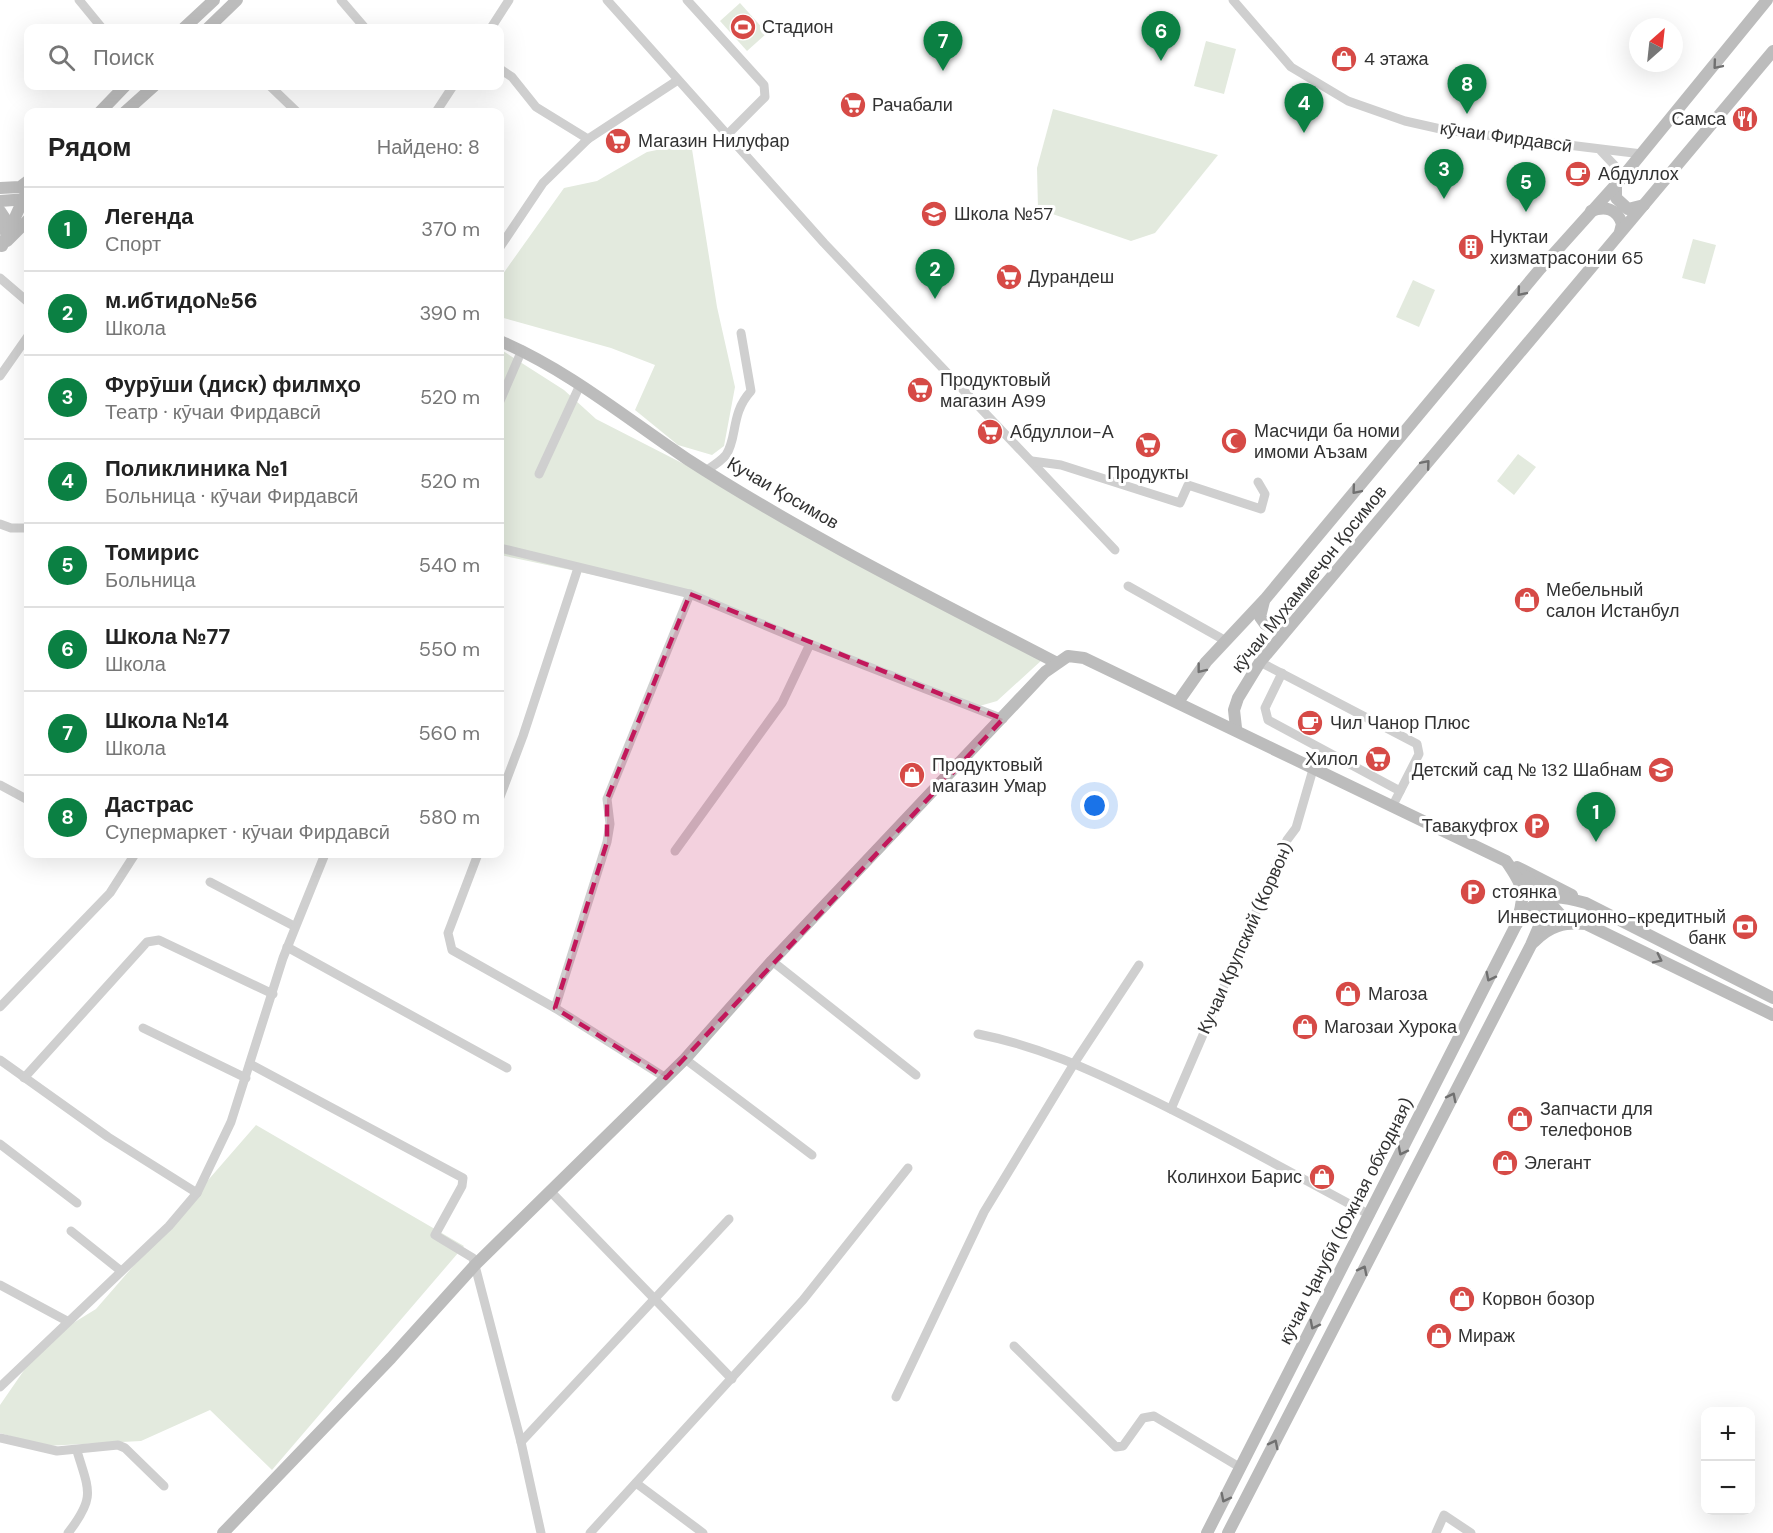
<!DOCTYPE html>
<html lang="ru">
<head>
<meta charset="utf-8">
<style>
  body { margin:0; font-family:"DM Sans",sans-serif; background:#f2f2f2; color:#222 }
  .controls { position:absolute; right:18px; bottom:18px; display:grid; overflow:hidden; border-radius:12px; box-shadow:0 6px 24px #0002 }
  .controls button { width:54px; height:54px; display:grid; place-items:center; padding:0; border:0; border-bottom:2px solid #e0e0e0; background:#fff; color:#222; font:30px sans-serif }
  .compass { position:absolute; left:1629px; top:18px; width:54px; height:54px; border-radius:50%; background:#fff; box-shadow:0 6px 24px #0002; rotate:27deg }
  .you { position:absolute; left:1095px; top:806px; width:21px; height:21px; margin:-15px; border:4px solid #fff; border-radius:50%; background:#1a73e8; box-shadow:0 0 0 9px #1a73e833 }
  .badge { display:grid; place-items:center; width:39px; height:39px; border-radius:50%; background:#0b8043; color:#fff; font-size:20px; font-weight:700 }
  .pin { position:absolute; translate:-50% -50px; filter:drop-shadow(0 2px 3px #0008) }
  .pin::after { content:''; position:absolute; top:32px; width:21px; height:18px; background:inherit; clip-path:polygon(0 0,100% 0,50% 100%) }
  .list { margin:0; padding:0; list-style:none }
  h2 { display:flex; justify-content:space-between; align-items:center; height:78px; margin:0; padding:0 24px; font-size:26px }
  h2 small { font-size:20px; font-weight:400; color:#767676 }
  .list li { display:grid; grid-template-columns:39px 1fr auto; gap:18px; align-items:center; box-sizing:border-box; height:84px; padding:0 24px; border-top:2px solid #e0e0e0 }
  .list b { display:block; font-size:22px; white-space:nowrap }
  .list p { margin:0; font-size:20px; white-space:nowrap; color:#767676 }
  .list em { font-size:20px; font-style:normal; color:#767676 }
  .icon { flex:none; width:33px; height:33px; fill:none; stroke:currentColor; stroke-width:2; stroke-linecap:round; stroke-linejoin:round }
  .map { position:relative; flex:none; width:1773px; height:1533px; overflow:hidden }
  .search { position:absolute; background:#fff; box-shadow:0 6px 24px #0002; left:24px; top:24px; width:480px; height:66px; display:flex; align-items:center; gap:15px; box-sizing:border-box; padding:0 21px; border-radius:12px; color:#767676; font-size:22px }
  .panel { position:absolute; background:#fff; box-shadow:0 6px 24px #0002; left:24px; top:108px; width:480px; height:750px; border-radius:12px }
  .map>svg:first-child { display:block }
</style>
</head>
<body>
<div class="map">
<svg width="1773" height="1533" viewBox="0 0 1773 1533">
  <rect width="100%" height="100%" fill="#fff"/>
  <!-- green -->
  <g fill="#e3eade">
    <polygon points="740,3 767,33 747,51 720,21"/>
    <polygon points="1206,41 1236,49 1224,94 1194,86"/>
    <polygon points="1053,109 1218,155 1155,233 1131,241 1038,209 1037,168"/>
    <polygon points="691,143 717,307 735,387 724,446 712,455 678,445 635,410 655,365 611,348 500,317 500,278 564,188 597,181 647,152"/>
    <polygon points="1693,239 1716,245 1705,284 1682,278"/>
    <polygon points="1413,280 1435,290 1419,327 1396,317"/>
    <polygon points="500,349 564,390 596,419 772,509 1043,659 997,701 976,707 694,596 500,555"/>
    <polygon points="1518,454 1536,467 1514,495 1497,481"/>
    <polygon points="256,1125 464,1246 272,1470 210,1410 141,1441 45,1446 0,1433 0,1405 29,1363 65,1328 96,1309"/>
  </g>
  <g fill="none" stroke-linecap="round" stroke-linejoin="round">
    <!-- street -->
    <g stroke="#cfcfcf" stroke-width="9">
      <polyline points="79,0 102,28"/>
      <polyline points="341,0 365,28"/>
      <polyline points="607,0 824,243 1115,550"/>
      <polyline points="687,0 764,85 765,97 727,135"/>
      <polyline points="1233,0 1291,67 1348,101 1405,121 1445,130 1642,154"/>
      <polyline points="491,28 509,0"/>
      <polyline points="500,69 512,77 536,107 588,139 543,183 500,247"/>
      <polyline points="270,86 297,112"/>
      <polyline points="436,112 453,86"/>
      <polyline points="588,139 678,80"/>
      <polyline points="1601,151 1617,168 1620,180"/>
      <polyline points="0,278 28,302"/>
      <polyline points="0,376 28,336"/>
      <polyline points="500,401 522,350"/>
      <polyline points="1032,461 1061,465 1180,503 1188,485 1261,509 1265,494 1258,482"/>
      <path d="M707 470C713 466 721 461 726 455 738 437 730 414 751 391L741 333"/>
      <polyline points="539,474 580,385"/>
      <polyline points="0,524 11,528 28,528"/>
      <polyline points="500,548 690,594 810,644 1003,719"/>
      <polyline points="1128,586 1226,641"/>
      <polyline points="1260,662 1417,744 1419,754 1393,805"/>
      <polyline points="1282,673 1265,708 1268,720 1400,791"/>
      <polyline points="0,785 28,800"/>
      <polyline points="500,797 523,736 578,568"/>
      <polyline points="675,851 782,703 810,644"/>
      <polyline points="478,854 448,933 452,950 555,1008 666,1078"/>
      <polyline points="210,882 294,926"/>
      <polyline points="287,947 507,1068"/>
      <polyline points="772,961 916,1075"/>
      <polyline points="0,1007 110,893 135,854"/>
      <polyline points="555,1008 607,842 610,824 607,799 690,594"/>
      <polyline points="143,1028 246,1078"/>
      <path d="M978 1034C1038 1046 1089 1069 1144 1096 1221 1133 1295 1175 1370 1215"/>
      <polyline points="685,1059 812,1155"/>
      <polyline points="0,1060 108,1137 197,1193"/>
      <polyline points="250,1064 463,1178 462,1186 435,1235 473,1258 521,1442 541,1533"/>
      <polyline points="24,1078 147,942 159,940 273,994"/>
      <polyline points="1171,1109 1287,840 1296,828 1314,766"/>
      <polyline points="0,1144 77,1203"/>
      <polyline points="551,1192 732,1379"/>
      <polyline points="71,1231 121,1271"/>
      <polyline points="0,1285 67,1321"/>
      <polyline points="1014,1346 1116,1447 1123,1446 1143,1418 1154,1416 1241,1468"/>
      <polyline points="0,1387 169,1226 197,1193 231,1122 283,958 325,854"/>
      <polyline points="896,1397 984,1212 1075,1062 1139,965"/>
      <polyline points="0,1438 57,1451 118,1445 125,1448 164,1486"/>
      <polyline points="521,1442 729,1219"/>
      <polyline points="636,1483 703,1533"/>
      <path d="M68 1533C96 1497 89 1491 77 1451"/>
      <polyline points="590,1533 803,1300 908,1168"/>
      <polyline points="1436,1533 1444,1515 1471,1533"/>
    </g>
    <!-- secondary -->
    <g stroke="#bcbcbc" stroke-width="12">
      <polyline points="184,28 214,0"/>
      <polyline points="208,28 237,0"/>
      <polyline points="100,112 125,86"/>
      <polyline points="125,112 154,86"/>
      <polyline points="1616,185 1616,198 1628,209 1644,205"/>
      <polyline points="0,188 20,187 28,181"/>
      <polyline points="0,201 27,199"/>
      <polyline points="0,211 6,220 5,231"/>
      <path d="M1591 211C1605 206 1617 208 1622 224L1620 232"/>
      <polyline points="7,241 28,220"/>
      <polyline points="2,246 28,189"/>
      <path d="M500 341C568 370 626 418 687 459 803 534 934 599 1057 663"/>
      <polyline points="1264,601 1260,617 1265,624 1274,629 1292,622"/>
      <polyline points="1178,702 1206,662 1266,598 1540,269 1620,180 1767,0"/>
      <polyline points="1236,728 1234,710 1238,698 1260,662 1773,51"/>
      <polyline points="1517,867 1572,895"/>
      <polyline points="1526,876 1567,922"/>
      <path d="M1534 942C1549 926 1564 922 1586 924L1773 1015"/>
      <path d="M223 1533 391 1358 475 1265 685 1059 772 961 1045 672 1068 656 1084 658 1506 861C1525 888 1526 893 1516 925"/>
      <path d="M1207 1533 1516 925C1538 894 1551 893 1586 903L1773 998"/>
      <polyline points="1228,1533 1531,945 1541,922 1544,897"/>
    </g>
  </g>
  <!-- one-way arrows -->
  <defs><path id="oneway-chevron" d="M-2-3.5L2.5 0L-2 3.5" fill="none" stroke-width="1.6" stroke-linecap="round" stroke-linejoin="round" transform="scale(1.5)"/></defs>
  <g stroke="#707070">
    <use href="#oneway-chevron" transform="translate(1717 65) rotate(130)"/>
    <use href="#oneway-chevron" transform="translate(1521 292) rotate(130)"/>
    <use href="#oneway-chevron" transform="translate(1426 464) rotate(-50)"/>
    <use href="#oneway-chevron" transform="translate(1356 490) rotate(130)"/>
    <use href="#oneway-chevron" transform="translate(1201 669) rotate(128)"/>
    <use href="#oneway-chevron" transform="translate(1658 959) rotate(26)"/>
    <use href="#oneway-chevron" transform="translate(1490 977) rotate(117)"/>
    <use href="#oneway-chevron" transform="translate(1452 1097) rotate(-63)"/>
    <use href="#oneway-chevron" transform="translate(1402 1151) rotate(117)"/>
    <use href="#oneway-chevron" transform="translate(1363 1270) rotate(-63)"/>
    <use href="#oneway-chevron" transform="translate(1314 1325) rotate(117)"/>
    <use href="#oneway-chevron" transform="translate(1274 1444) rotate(-63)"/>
    <use href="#oneway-chevron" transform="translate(1225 1498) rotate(117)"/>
  </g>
  <!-- marked area -->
  <path fill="#c2185b" fill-opacity="0.2" stroke="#c2185b" stroke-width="4.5" stroke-dasharray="12 8" stroke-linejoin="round" d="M690 594 1003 719 666 1078 555 1008 607 842V799Z"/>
  <!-- icons -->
  <defs>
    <g id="stadium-disc" transform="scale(1.35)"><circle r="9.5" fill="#d64a46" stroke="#fff"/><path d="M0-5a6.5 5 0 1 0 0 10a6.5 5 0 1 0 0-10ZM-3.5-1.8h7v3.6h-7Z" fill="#fff"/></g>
    <g id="shop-disc" transform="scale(1.35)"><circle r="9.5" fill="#d64a46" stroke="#fff"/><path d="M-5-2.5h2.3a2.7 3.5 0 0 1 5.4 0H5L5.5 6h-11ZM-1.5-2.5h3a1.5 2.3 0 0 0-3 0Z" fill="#fff"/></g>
    <g id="supermarket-disc" transform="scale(1.35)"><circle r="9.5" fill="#d64a46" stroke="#fff"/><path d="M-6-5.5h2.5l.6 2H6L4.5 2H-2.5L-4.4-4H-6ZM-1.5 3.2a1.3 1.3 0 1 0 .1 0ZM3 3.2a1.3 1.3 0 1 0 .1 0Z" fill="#fff"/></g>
    <g id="restaurant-disc" transform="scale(1.35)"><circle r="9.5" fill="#d64a46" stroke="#fff"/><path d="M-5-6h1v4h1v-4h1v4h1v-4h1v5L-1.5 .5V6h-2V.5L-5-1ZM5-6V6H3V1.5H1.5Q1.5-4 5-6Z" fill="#fff"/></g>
    <g id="cafe-disc" transform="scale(1.35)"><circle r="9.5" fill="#d64a46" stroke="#fff"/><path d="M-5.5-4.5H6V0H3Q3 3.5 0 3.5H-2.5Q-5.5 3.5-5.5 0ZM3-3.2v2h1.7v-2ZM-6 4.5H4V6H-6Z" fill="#fff"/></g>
    <g id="school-disc" transform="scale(1.35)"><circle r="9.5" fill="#d64a46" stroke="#fff"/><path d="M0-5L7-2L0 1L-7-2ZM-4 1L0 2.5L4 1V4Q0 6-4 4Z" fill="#fff"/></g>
    <g id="building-disc" transform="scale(1.35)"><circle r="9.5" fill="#d64a46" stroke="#fff"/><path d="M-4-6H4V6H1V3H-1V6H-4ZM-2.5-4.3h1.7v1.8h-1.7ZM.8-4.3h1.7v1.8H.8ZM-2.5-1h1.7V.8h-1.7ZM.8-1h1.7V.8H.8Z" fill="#fff"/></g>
    <g id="mosque-disc" transform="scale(1.35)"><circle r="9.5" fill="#d64a46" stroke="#fff"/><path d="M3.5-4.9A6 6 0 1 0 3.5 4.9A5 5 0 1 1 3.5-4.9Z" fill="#fff"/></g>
    <g id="parking-disc" transform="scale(1.35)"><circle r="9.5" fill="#d64a46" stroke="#fff"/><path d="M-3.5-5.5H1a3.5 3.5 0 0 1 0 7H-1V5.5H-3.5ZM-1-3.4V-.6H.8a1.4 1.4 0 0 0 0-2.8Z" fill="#fff"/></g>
    <g id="bank-disc" transform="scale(1.35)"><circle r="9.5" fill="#d64a46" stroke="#fff"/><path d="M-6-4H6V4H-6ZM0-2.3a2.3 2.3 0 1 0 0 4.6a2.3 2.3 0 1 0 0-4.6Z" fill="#fff"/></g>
  </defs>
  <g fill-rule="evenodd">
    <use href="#stadium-disc" x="743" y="27"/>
    <use href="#shop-disc" x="1344" y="59"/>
    <use href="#supermarket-disc" x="853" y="105"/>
    <use href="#restaurant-disc" x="1745" y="119"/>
    <use href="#supermarket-disc" x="618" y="141"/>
    <use href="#cafe-disc" x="1578" y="174"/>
    <use href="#school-disc" x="934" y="214"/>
    <use href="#building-disc" x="1471" y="247"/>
    <use href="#supermarket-disc" x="1009" y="277"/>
    <use href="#supermarket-disc" x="920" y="390"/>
    <use href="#supermarket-disc" x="990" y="432"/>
    <use href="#mosque-disc" x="1234" y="441"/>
    <use href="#supermarket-disc" x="1148" y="445"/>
    <use href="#shop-disc" x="1527" y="600"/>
    <use href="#cafe-disc" x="1310" y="723"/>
    <use href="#supermarket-disc" x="1378" y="759"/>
    <use href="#school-disc" x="1661" y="770"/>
    <use href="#shop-disc" x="912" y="775"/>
    <use href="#parking-disc" x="1537" y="826"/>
    <use href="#parking-disc" x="1473" y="892"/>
    <use href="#bank-disc" x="1745" y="927"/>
    <use href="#shop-disc" x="1348" y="994"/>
    <use href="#shop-disc" x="1305" y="1027"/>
    <use href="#shop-disc" x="1520" y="1119"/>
    <use href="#shop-disc" x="1505" y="1163"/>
    <use href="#shop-disc" x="1322" y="1177"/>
    <use href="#shop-disc" x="1462" y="1299"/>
    <use href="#shop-disc" x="1439" y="1336"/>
  </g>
  <g text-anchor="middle" stroke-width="6" stroke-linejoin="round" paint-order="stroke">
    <!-- poi labels -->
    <g font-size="18" fill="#323232" stroke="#fff" text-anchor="start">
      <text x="762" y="33">Стадион</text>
      <text x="1364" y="65">4 этажа</text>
      <text x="872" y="111">Рачабали</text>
      <text x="1726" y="125" text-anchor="end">Самса</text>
      <text x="638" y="147">Магазин Нилуфар</text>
      <text x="1598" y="180">Абдуллох</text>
      <text x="954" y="220">Школа №57</text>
      <text x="1490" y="243">Нуктаи<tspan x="1490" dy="21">хизматрасонии 65</tspan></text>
      <text x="1028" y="283">Дурандеш</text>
      <text x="940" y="386">Продуктовый<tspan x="940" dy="21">магазин А99</tspan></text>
      <text x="1254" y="437">Масчиди ба номи<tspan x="1254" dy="21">имоми Аъзам</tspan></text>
      <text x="1010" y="438">Абдуллои-А</text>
      <text x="1148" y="479" text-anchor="middle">Продукты</text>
      <text x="1546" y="596">Мебельный<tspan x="1546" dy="21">салон Истанбул</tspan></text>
      <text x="1330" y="729">Чил Чанор Плюс</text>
      <text x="1358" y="765" text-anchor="end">Хилол</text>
      <text x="932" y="771">Продуктовый<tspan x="932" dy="21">магазин Умар</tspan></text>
      <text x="1642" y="776" text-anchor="end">Детский сад № 132 Шабнам</text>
      <text x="1518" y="832" text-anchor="end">Тавакуфгох</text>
      <text x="1492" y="898">стоянка</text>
      <text x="1726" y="923" text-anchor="end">Инвестиционно-кредитный<tspan x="1726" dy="21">банк</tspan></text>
      <text x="1368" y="1000">Магоза</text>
      <text x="1324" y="1033">Магозаи Хурока</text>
      <text x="1540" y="1115">Запчасти для<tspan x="1540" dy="21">телефонов</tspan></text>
      <text x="1524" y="1169">Элегант</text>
      <text x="1302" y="1183" text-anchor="end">Колинхои Барис</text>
      <text x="1482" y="1305">Корвон бозор</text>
      <text x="1458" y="1342">Мираж</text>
    </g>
    <!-- street labels -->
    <g font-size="18" fill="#323232" stroke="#fff">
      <text transform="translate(1506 137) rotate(8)" y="6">кӯчаи Фирдавсӣ</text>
      <text transform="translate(783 493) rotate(30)" y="6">Кучаи Қосимов</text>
      <text transform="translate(1309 579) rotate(-51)" y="6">кӯчаи Мухаммеҷон Қосимов</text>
      <text transform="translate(1245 938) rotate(-66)" y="6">Кучаи Крупский (Корвон)</text>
      <text transform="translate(1346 1221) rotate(-63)" y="6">кӯчаи Ҷанубӣ (Южная обходная)</text>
    </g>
  </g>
</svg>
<div class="controls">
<button>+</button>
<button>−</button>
</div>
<svg class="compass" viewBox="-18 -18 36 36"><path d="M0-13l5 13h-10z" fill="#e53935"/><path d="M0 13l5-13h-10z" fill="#767676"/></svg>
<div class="you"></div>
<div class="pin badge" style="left:1596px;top:842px">1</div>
<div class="pin badge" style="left:935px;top:299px">2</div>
<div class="pin badge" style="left:1444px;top:199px">3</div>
<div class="pin badge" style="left:1304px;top:133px">4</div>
<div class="pin badge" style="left:1526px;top:212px">5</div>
<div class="pin badge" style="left:1161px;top:61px">6</div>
<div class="pin badge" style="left:943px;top:71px">7</div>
<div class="pin badge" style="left:1467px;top:114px">8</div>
<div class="search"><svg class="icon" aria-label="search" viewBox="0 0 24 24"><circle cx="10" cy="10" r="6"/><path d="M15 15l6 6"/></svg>Поиск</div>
<section class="panel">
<h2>Рядом<small>Найдено: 8</small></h2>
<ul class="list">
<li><span class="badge">1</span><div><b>Легенда</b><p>Спорт</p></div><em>370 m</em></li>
<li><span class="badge">2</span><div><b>м.ибтидо№56</b><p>Школа</p></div><em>390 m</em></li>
<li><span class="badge">3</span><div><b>Фурӯши (диск) филмҳо</b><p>Театр · кӯчаи Фирдавсӣ</p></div><em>520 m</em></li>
<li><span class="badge">4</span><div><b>Поликлиника №1</b><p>Больница · кӯчаи Фирдавсӣ</p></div><em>520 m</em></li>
<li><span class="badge">5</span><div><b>Томирис</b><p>Больница</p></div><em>540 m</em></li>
<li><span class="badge">6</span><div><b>Школа №77</b><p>Школа</p></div><em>550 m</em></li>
<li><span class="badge">7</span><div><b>Школа №14</b><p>Школа</p></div><em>560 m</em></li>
<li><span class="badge">8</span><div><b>Дастрас</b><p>Супермаркет · кӯчаи Фирдавсӣ</p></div><em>580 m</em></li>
</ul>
</section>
</div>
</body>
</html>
